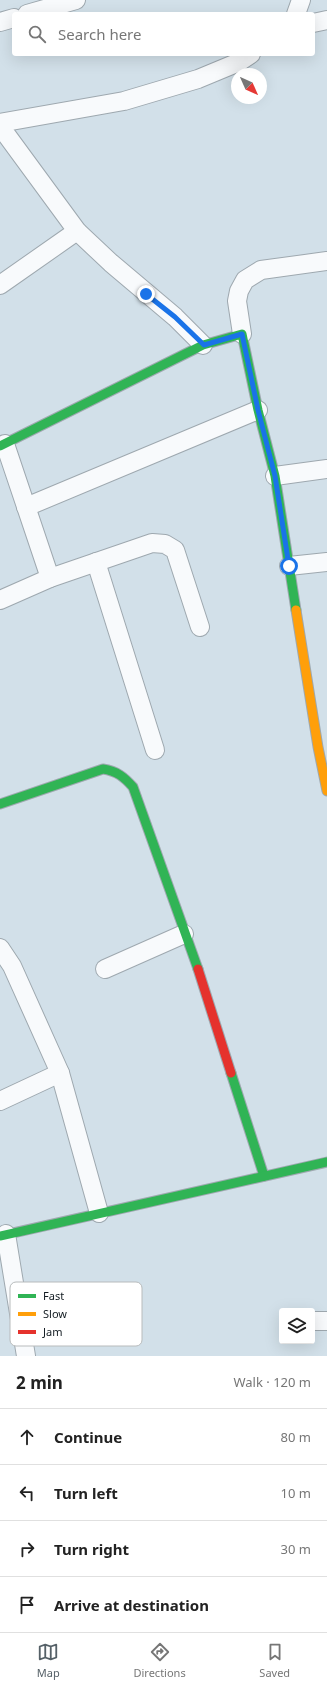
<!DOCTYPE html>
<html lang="en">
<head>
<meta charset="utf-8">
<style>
  body { margin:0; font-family:"Noto Sans",sans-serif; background:#f2f2f2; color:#222 }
  .controls { position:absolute; right:12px; bottom:12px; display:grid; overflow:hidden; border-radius:4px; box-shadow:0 4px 16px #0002 }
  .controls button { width:36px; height:36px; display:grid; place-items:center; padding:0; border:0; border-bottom:1px solid #e0e0e0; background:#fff; color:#222; font:20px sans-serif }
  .compass { position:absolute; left:231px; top:68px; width:36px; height:36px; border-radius:50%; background:#fff; box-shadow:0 4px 16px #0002; rotate:135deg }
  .stop { position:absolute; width:12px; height:12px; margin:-9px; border:3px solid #1a73e8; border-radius:50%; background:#fff }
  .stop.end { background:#1a73e8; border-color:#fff; box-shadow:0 1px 4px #0008 }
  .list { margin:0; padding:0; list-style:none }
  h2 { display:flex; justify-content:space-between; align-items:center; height:52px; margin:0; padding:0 16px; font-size:17px }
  h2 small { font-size:13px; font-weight:400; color:#767676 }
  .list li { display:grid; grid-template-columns:26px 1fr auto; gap:12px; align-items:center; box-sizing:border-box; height:56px; padding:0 16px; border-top:1px solid #e0e0e0 }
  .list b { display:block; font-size:15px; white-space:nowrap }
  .list em { font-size:13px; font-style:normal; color:#767676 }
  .icon { flex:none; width:22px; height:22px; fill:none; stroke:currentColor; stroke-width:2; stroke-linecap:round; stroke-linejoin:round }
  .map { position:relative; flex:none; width:327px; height:1356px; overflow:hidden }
  .search { position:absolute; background:#fff; box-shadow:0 4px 16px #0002; left:12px; right:12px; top:12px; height:44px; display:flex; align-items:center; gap:10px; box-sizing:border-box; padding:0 14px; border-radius:4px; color:#767676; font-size:15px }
  .sheet { height:276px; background:#fff }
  nav { display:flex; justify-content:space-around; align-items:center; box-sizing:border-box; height:56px; border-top:1px solid #e0e0e0; background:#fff; font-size:11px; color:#767676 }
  nav a { display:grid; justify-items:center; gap:2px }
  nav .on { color:#556067 }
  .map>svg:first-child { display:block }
</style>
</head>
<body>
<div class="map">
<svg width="327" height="1356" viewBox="0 0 327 1356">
  <rect width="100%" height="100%" fill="#d2e0e9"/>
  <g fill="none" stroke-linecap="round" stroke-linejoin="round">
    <!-- street casing -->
    <g stroke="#9ea8af" stroke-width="20">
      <g id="street">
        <polyline points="27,14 76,0"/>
        <polyline points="296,14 301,0"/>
        <polyline points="0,22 14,18"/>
        <polyline points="313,23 327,20"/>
        <polyline points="0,123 124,101 198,79 239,62 251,54"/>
        <polyline points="0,126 77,231 111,263 175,317 203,345"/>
        <polyline points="0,285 77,231"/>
        <polyline points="242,334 237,301 239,291 245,280 261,270 327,261"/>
        <polyline points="5,444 50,578"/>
        <polyline points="275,476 327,469"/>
        <polyline points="26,507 258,410"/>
        <polyline points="96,562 155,750"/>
        <polyline points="289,566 327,562"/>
        <polyline points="0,600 50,578 152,543 165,544 175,550 200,627"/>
        <polyline points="0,948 12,966 60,1073 99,1213"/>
        <polyline points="105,969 184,934"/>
        <polyline points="0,1101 60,1073"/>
        <polyline points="6,1234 26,1356"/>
        <polyline points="312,1321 327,1321"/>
      </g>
    </g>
    <!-- fast casing -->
    <g stroke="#9ea8af" stroke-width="11">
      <g id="fast">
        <polyline points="0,446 203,345 242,334 258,410 275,476 296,610"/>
        <path d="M0 804 103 769C117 771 124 777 133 787L198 969"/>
        <polyline points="231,1073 264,1176"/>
        <polyline points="0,1236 327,1162"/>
      </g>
    </g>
    <!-- slow casing -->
    <g stroke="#9ea8af" stroke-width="11">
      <polyline id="slow" points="296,610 318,747 327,791"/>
    </g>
    <!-- jam casing -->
    <g stroke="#9ea8af" stroke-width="11">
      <polyline id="jam" points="198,969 231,1073"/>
    </g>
    <!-- street -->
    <use href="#street" stroke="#f8fafc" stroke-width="18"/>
    <!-- fast -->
    <use href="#fast" stroke="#30b455" stroke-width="9"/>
    <!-- slow -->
    <use href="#slow" stroke="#ff9f0a" stroke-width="9"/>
    <!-- jam -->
    <use href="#jam" stroke="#e5322d" stroke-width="9"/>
  </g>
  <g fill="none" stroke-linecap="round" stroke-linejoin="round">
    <!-- route -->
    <polyline stroke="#1a73e8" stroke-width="5" points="146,294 175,317 204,345 242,334 258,410 275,476 289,566"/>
  </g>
  <!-- legend -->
  <rect x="10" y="1282" width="132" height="64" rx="6" fill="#fff" stroke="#b8bbbc" stroke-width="1"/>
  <rect x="18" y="1294" width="18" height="4" fill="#30b455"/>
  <rect x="18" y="1312" width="18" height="4" fill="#ff9f0a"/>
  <rect x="18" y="1330" width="18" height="4" fill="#e5322d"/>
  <g font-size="11" fill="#121b21">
    <text x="43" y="1300">Fast</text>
    <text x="43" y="1318">Slow</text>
    <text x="43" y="1336">Jam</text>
  </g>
</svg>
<div class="controls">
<button><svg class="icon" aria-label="layers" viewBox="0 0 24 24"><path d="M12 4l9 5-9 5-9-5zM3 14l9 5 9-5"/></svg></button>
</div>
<svg class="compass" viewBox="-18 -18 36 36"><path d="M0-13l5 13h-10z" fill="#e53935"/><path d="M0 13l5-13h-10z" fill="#767676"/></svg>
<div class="stop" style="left:289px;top:566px"></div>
<div class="stop end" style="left:146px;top:294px"></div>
<div class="search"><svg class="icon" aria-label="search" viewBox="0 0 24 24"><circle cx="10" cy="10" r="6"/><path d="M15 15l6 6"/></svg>Search here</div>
</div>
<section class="sheet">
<h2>2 min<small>Walk · 120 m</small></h2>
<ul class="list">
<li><svg class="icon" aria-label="ahead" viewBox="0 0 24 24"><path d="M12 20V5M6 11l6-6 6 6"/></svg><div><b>Continue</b></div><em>80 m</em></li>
<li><svg class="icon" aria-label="left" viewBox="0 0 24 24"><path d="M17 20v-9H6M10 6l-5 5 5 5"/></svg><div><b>Turn left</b></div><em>10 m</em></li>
<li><svg class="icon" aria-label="right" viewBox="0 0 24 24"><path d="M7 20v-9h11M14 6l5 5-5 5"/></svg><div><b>Turn right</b></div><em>30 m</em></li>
<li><svg class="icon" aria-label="arrive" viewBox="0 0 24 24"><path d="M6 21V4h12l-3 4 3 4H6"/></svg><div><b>Arrive at destination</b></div></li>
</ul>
</section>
<nav>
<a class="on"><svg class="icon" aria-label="map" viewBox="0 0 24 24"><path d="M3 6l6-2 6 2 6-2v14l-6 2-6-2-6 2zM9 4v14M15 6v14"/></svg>Map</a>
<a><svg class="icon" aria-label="directions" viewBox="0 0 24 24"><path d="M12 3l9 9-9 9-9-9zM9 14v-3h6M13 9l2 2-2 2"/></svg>Directions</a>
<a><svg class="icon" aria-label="saved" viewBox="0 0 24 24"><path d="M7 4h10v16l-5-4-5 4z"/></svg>Saved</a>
</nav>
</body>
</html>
